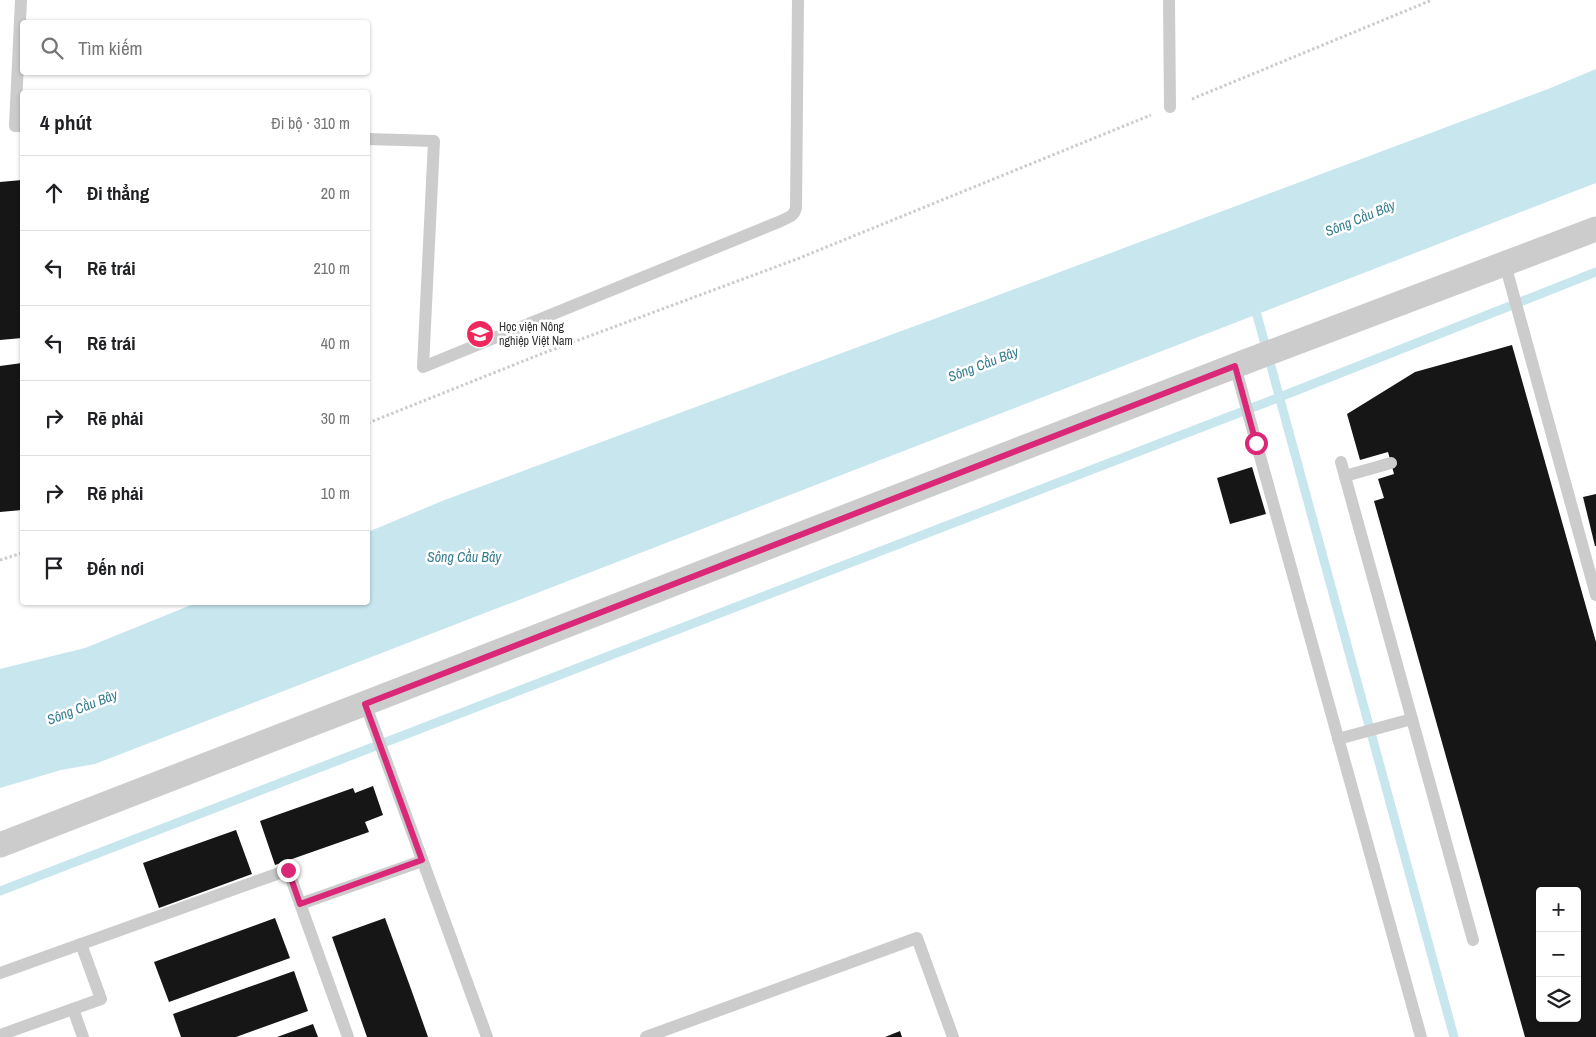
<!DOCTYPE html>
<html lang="vi">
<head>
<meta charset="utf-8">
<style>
  body { margin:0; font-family:"Archivo Narrow",sans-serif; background:#f2f2f2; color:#202124 }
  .controls { position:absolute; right:15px; bottom:15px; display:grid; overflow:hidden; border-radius:5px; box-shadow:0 1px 4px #0004 }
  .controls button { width:45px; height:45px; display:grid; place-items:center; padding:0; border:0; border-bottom:1px solid #e0e0e0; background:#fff; color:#202124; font:25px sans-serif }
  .stop { position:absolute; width:15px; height:15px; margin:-11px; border:4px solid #db2777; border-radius:50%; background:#fff }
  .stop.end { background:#db2777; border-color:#fff; box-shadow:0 1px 5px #0008 }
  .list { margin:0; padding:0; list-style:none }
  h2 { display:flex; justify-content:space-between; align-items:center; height:65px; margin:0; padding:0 20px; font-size:21px }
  h2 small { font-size:16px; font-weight:400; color:#757577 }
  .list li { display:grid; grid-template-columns:32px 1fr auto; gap:15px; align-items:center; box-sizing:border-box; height:75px; padding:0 20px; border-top:1px solid #e0e0e0 }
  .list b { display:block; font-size:19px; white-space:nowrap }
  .list em { font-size:16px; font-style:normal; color:#757577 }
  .icon { flex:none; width:28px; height:28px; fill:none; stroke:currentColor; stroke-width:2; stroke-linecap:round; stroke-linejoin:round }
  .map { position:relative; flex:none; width:1596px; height:1037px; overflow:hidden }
  .search { position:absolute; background:#fff; box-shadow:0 1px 4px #0004; left:20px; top:20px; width:350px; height:55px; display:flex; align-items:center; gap:12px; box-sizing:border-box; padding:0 18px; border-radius:5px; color:#757577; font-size:19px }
  .panel { position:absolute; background:#fff; box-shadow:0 1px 4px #0004; left:20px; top:90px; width:350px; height:515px; border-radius:5px }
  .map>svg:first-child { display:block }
</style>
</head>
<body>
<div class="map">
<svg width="1596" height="1037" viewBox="0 0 1596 1037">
  <rect width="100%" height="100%" fill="#fff"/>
  <!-- water -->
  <polygon fill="#c7e6ee" points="1596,69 1596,183 95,764 61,770 0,788 0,669 85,648 196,603 368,602 368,532 442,501 988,299 1548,89"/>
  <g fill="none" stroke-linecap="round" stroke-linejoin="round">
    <!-- stream -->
    <g stroke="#c7e6ee" stroke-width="9">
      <polyline points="1254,304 1454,1037"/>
      <polyline points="0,891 1280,397 1596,272"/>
    </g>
  </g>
  <!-- building -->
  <g fill="#161616" fill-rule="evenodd">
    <polygon points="22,180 22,338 0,340 0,182"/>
    <path d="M1512 345 1596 642V1037H1525L1374 501 1384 498 1378 479 1394 474 1388 452 1360 460 1347 414 1415 372ZM1540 891H1577V1018H1540Z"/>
    <polygon points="22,363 22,510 0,512 0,366"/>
    <polygon points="1252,467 1266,514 1230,524 1217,478"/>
    <polygon points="1596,494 1596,546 1595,546 1583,497"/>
    <polygon points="373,786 383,815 365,822 369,832 275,865 260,821 353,788 355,793"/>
    <polygon points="236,830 252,874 159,908 143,863"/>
    <polygon points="275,918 290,958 169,1002 154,962"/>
    <polygon points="385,918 411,989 428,1037 367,1037 332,937"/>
    <polygon points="294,971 308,1011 236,1037 181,1037 173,1014"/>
    <polygon points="313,1024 318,1037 277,1037"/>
    <polygon points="900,1031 902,1037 885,1037"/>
  </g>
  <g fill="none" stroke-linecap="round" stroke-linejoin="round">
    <!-- path -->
    <g stroke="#ccc" stroke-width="3" stroke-dasharray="2.5 2.5" stroke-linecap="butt">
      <polyline points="1192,99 1432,0"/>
      <polyline points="368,423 541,354 797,259 1151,115"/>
      <polyline points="0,560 22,553"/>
    </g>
    <!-- lane -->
    <g stroke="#ccc" stroke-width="12">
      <polyline points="21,0 15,126 22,126"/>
      <polyline points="1169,0 1170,107"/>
      <polyline points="368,139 434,141 423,367 781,221 791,216 794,213 796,208 798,0"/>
      <polyline points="1505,264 1596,595"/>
      <polyline points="1235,366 1421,1037"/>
      <polyline points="1341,462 1473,940"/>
      <polyline points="1345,476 1391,463"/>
      <polyline points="365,703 487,1037"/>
      <polyline points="1338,739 1412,719"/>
      <polyline points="300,904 422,861"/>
      <polyline points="0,973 288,870 348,1037"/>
      <polyline points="73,1009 83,1037"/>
      <polyline points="0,1035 101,999 81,944"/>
      <polyline points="646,1037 917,938 953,1037"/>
    </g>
    <!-- street -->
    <polyline stroke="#ccc" stroke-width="25" points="0,845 1237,365 1596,229"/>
  </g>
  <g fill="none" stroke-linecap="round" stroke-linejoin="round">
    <!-- route -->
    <polyline stroke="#db2777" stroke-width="6" points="288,870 300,904 422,860 365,704 1235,366 1256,443"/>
  </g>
  <!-- icons -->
  <defs>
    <g id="university-disc" transform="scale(1.4375)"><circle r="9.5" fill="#ef275c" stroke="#fff"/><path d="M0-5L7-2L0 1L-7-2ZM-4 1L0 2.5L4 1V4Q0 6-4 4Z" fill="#fff"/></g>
  </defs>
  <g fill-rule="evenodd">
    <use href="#university-disc" x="480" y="334"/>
  </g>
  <g text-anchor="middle" stroke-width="5" stroke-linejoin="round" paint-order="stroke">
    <!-- poi labels -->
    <g font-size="12" fill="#2f2f2f" stroke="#fff" text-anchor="start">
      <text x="499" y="331">Học viện Nông<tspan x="499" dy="14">nghiệp Việt Nam</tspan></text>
    </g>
    <!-- water labels -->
    <g font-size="14" font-style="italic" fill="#367d8f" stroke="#fff">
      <text transform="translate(1360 218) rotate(-22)" y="5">Sông Cầu Bây</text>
      <text transform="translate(983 364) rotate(-21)" y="5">Sông Cầu Bây</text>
      <text x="464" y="562">Sông Cầu Bây</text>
      <text transform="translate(82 707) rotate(-21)" y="5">Sông Cầu Bây</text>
    </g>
  </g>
</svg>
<div class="controls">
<button>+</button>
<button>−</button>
<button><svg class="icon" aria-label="layers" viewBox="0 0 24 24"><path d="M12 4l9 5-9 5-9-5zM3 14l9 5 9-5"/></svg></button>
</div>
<div class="stop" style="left:1256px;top:443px"></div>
<div class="stop end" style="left:288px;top:870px"></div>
<div class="search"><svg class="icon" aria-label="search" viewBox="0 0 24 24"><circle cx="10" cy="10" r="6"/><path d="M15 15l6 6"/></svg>Tìm kiếm</div>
<section class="panel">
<h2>4 phút<small>Đi bộ · 310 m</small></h2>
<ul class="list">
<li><svg class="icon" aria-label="ahead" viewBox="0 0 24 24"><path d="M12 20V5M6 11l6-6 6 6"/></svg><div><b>Đi thẳng</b></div><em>20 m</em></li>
<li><svg class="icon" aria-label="left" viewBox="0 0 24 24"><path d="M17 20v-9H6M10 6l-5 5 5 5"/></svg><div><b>Rẽ trái</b></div><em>210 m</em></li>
<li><svg class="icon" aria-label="left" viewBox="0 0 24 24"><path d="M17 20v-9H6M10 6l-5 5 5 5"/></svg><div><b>Rẽ trái</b></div><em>40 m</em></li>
<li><svg class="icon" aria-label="right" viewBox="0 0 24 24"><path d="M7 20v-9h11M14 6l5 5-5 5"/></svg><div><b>Rẽ phải</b></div><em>30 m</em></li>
<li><svg class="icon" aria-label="right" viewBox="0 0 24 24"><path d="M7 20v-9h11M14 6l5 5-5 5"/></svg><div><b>Rẽ phải</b></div><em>10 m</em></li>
<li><svg class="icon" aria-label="arrive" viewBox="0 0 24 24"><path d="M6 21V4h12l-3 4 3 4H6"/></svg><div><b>Đến nơi</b></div></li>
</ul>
</section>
</div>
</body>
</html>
